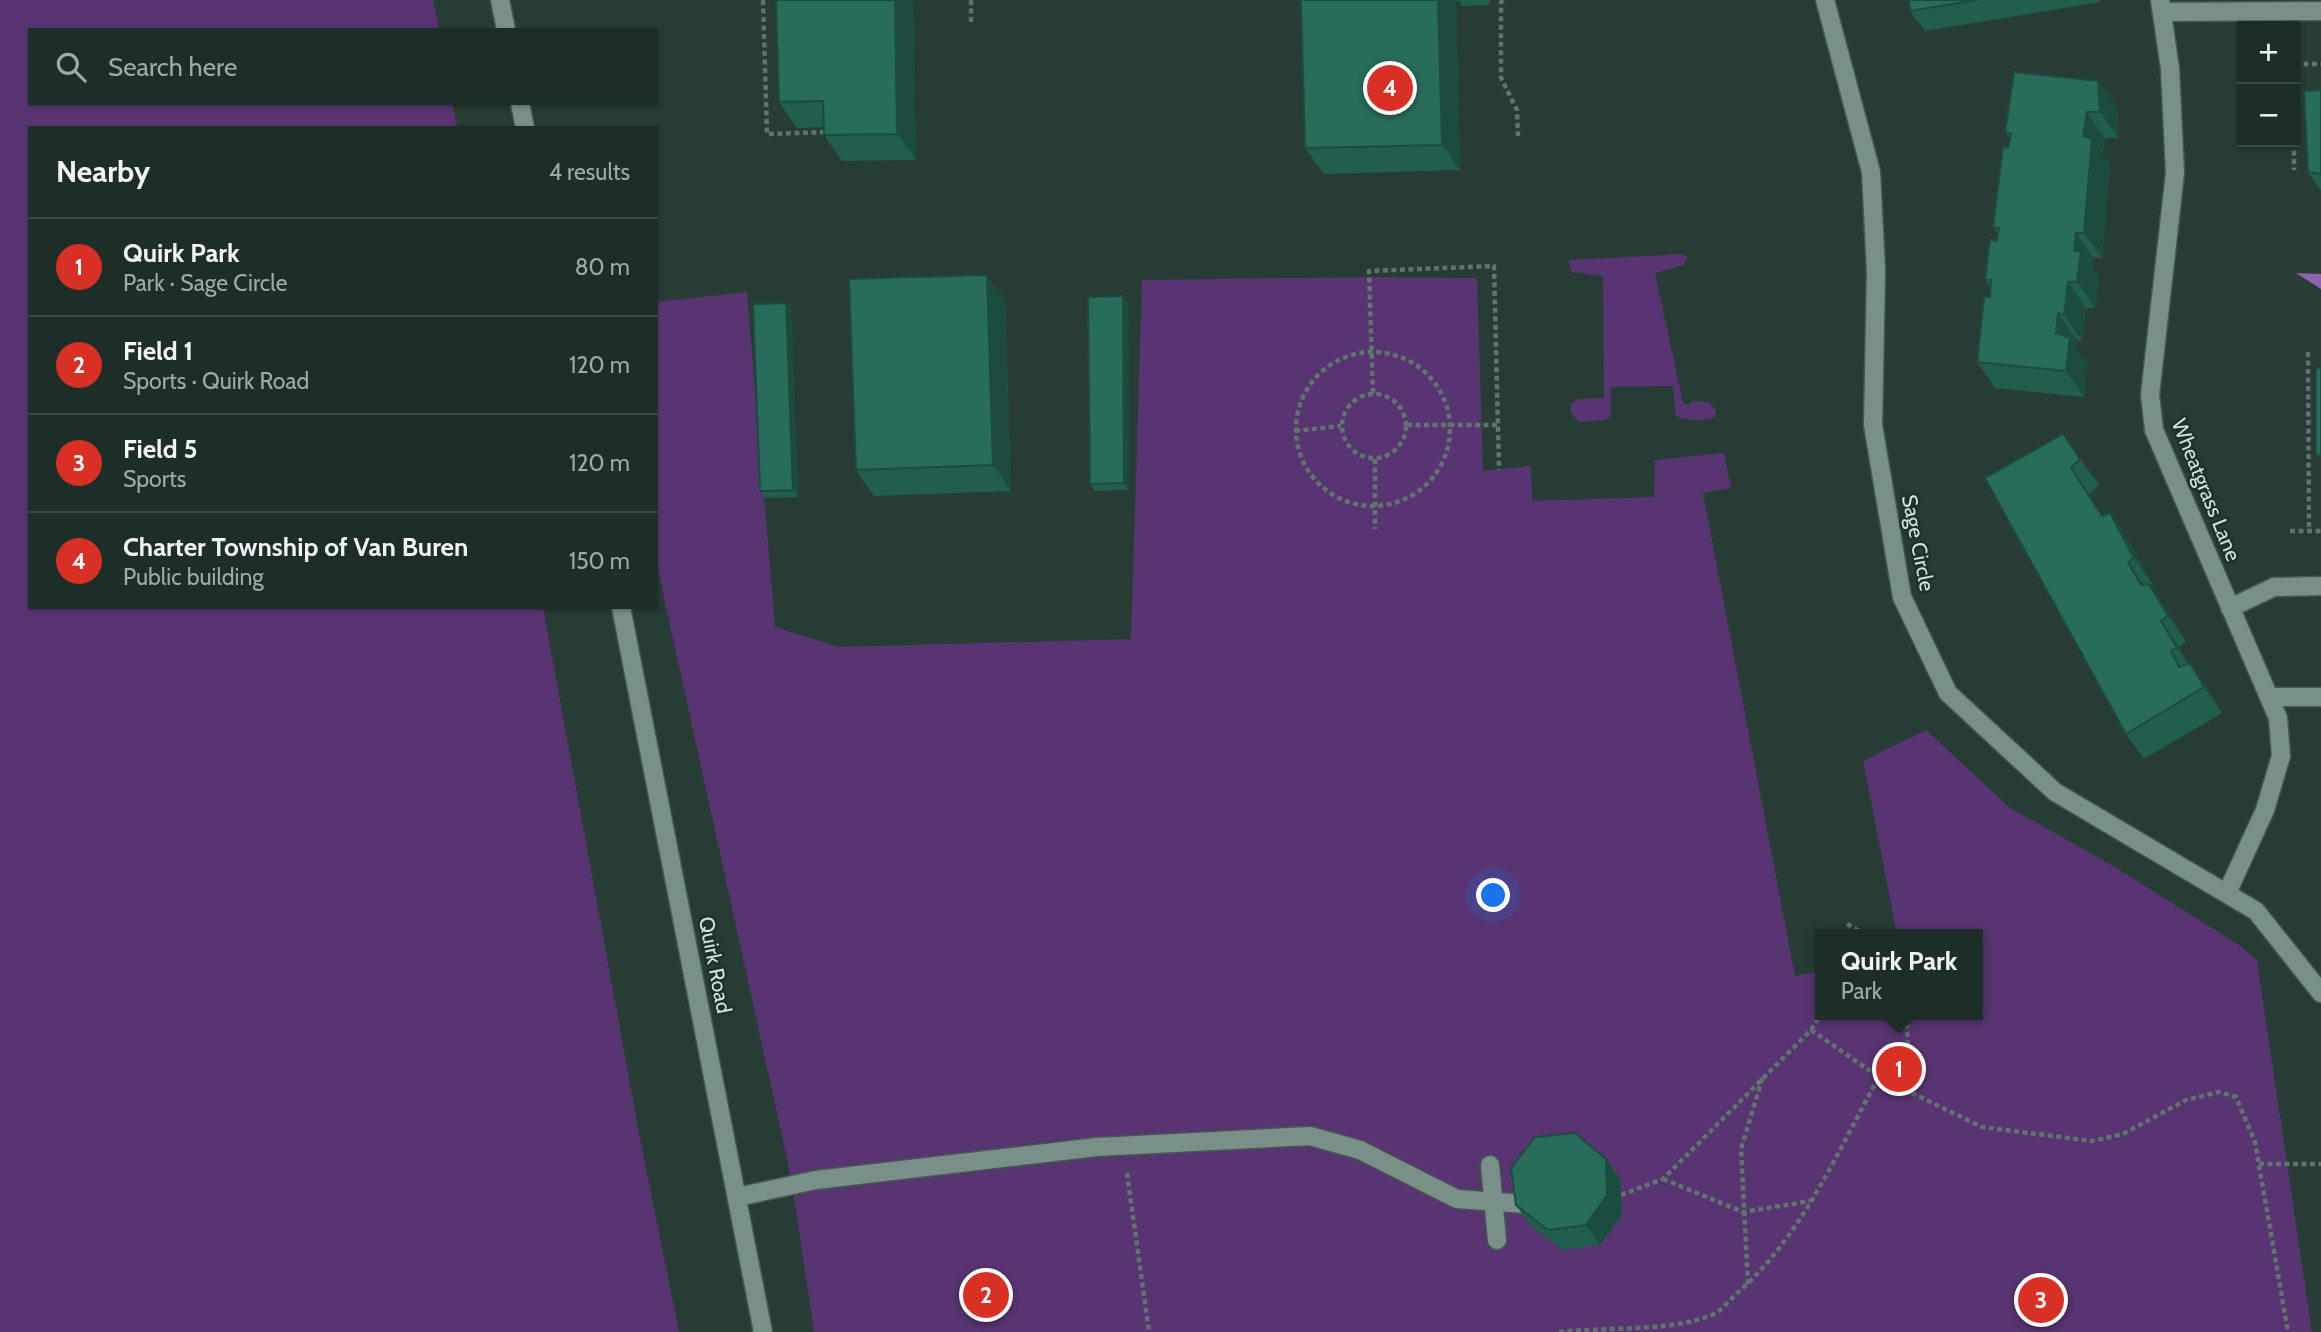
<!DOCTYPE html>
<html lang="en">
<head>
<meta charset="utf-8">
<style>
  body { margin:0; font-family:Cabin,sans-serif; background:#2a3934; color:#f1f3f6 }
  .controls { position:absolute; right:21px; top:21px; display:grid; overflow:hidden; border-radius:0px; box-shadow:0 2px 5px #0004 }
  .controls button { width:63px; height:63px; display:grid; place-items:center; padding:0; border:0; border-bottom:2px solid #3b4945; background:#1d2d28; color:#f1f3f6; font:35px sans-serif }
  .you { position:absolute; left:1494px; top:896px; width:24px; height:24px; margin:-18px; border:5px solid #fff; border-radius:50%; background:#1a73e8; box-shadow:0 0 0 10px #1a73e833 }
  .badge { display:grid; place-items:center; width:46px; height:46px; border-radius:50%; background:#d93025; color:#fff; font-size:23px; font-weight:700 }
  .pin { position:absolute; translate:-50% -50%; border:4px solid #fff; box-shadow:0 2px 7px #0006 }
  .popup { position:absolute; left:1815px; top:929px; width:168px; height:91px; box-sizing:border-box; display:grid; place-content:center; border-radius:0px; background:#1d2d28; filter:drop-shadow(0 2px 5px #0005); font-size:23px; white-space:nowrap; color:#a0a8a8 }
  .popup b { font-size:26px; color:#f1f3f6 }
  .popup::after { content:''; position:absolute; left:50%; top:100%; margin-left:-14px; border:14px solid transparent; border-top-color:#1d2d28 }
  .list { margin:0; padding:0; list-style:none }
  h2 { display:flex; justify-content:space-between; align-items:center; height:91px; margin:0; padding:0 28px; font-size:30px }
  h2 small { font-size:23px; font-weight:400; color:#a0a8a8 }
  .list li { display:grid; grid-template-columns:46px 1fr auto; gap:21px; align-items:center; box-sizing:border-box; height:98px; padding:0 28px; border-top:2px solid #3b4945 }
  .list b { display:block; font-size:26px; white-space:nowrap }
  .list p { margin:0; font-size:23px; white-space:nowrap; color:#a0a8a8 }
  .list em { font-size:23px; font-style:normal; color:#a0a8a8 }
  .icon { flex:none; width:38px; height:38px; fill:none; stroke:currentColor; stroke-width:2; stroke-linecap:round; stroke-linejoin:round }
  .map { position:relative; flex:none; width:2321px; height:1332px; overflow:hidden }
  .search { position:absolute; background:#1d2d28; box-shadow:0 2px 5px #0004; left:28px; top:28px; width:630px; height:77px; display:flex; align-items:center; gap:18px; box-sizing:border-box; padding:0 24px; border-radius:0px; color:#a0a8a8; font-size:26px }
  .panel { position:absolute; background:#1d2d28; box-shadow:0 2px 5px #0004; left:28px; top:126px; width:630px; height:483px; border-radius:0px }
  .map>svg:first-child { display:block }
</style>
</head>
<body>
<div class="map">
<svg width="2321" height="1332" viewBox="0 0 2321 1332">
  <rect width="100%" height="100%" fill="#273c35"/>
  <!-- green -->
  <g fill="#583572">
    <polygon points="0,0 433,0 439,30 30,30 30,103 452,103 457,128 30,128 30,607 543,607 639,1133 679,1332 0,1332"/>
    <path d="M1682 254 1688 257 1684 265 1655 273 1683 403 1688 405 1692 401 1709 402 1716 411V416C1706 422 1686 421 1676 416L1673 386 1611 387V416L1605 420 1579 422 1571 413V405L1577 399 1604 398 1603 276 1571 272 1569 260Z"/>
    <polygon points="1369,277 1477,278 1483,471 1531,466 1532,501 1654,497 1655,460 1724,453 1731,488 1703,493 1795,976 1820,971 1820,1015 1978,1015 1978,934 1897,934 1863,761 1926,730 2010,808 2110,864 2242,947 2257,961 2312,1332 814,1332 791,1177 656,561 656,302 747,292 775,627 839,647 1131,639 1142,280"/>
  </g>
  <!-- water -->
  <polygon fill="#8e62b0" points="2296,273 2321,274 2321,289"/>
  <g fill="none" stroke-linecap="round" stroke-linejoin="round">
    <!-- service casing -->
    <g stroke="#475853" stroke-width="21">
      <g id="service">
        <polyline points="2160,0 2170,69 2175,173 2150,395 2154,430 2278,718 2281,756 2265,810 2227,893"/>
        <polyline points="2162,12 2321,11"/>
        <polyline points="2230,608 2274,587 2321,586"/>
        <polyline points="2269,697 2321,697"/>
        <polyline points="1490,1165 1497,1240"/>
        <polyline points="737,1197 816,1180 1097,1147 1310,1136 1360,1150 1457,1199 1527,1204"/>
      </g>
    </g>
    <!-- minor casing -->
    <g stroke="#475853" stroke-width="21">
      <polyline id="minor" points="1825,0 1871,172 1876,271 1873,425 1902,597 1948,693 2055,792 2256,911 2321,993"/>
    </g>
    <!-- tertiary casing -->
    <g stroke="#475853" stroke-width="21">
      <g id="tertiary">
        <polyline points="500,0 506,30"/>
        <polyline points="520,103 525,128"/>
        <polyline points="621,607 763,1332"/>
      </g>
    </g>
    <!-- path -->
    <g stroke="#61736d" stroke-width="4.5" stroke-dasharray="5 3.5" stroke-linecap="butt">
      <polyline points="763,0 767,134 828,132"/>
      <polyline points="1503,0 1501,2 1501,78 1517,110 1518,136"/>
      <polyline points="971,22 971,0"/>
      <polyline points="2295,64 2321,64"/>
      <polyline points="2294,142 2294,170"/>
      <circle cx="1373" cy="429" r="77"/>
      <polyline points="2308,352 2309,531"/>
      <polyline points="1373,393 1369,271 1494,266 1499,470"/>
      <circle cx="1374" cy="426" r="32"/>
      <polyline points="1407,425 1498,425"/>
      <polyline points="1295,431 1341,426"/>
      <polyline points="1375,459 1375,529"/>
      <polyline points="2290,531 2321,531"/>
      <polyline points="1847,924 1864,934"/>
      <polyline points="1906,1015 1911,1091"/>
      <polyline points="1811,1030 1879,1077 1982,1127 2092,1141 2123,1134 2186,1100 2219,1092 2236,1097 2255,1142 2288,1332"/>
      <polyline points="2259,1164 2321,1164"/>
      <polyline points="1127,1173 1149,1332"/>
      <polyline points="1663,1179 1743,1212 1810,1201"/>
      <polyline points="1621,1195 1663,1179 1811,1030 1820,1015"/>
      <polyline points="1748,1284 1741,1149 1763,1076"/>
      <path d="M1559 1332C1607 1327 1669 1332 1712 1315 1721 1311 1729 1301 1736 1294 1802 1237 1837 1152 1879 1077"/>
    </g>
    <!-- service -->
    <use href="#service" stroke="#799088" stroke-width="18"/>
    <!-- minor -->
    <use href="#minor" stroke="#799088" stroke-width="18"/>
    <!-- tertiary -->
    <use href="#tertiary" stroke="#799088" stroke-width="18"/>
  </g>
  <!-- wall -->
  <g fill="#225e4e">
    <polygon points="776,0 913,0 916,160 842,161 824,135 824,127 797,128 779,102"/>
    <polygon points="1301,0 1490,0 1490,5 1462,6 1459,1 1456,1 1460,170 1324,174 1305,148"/>
    <polygon points="1909,0 2100,0 2100,2 1925,31 1910,11"/>
    <polygon points="2098,81 2117,107 2118,138 2105,138 2102,154 2110,164 2102,258 2094,258 2093,269 2099,278 2095,308 2086,308 2082,341 2076,339 2076,347 2088,364 2084,397 1995,388 1977,362 1990,297 1991,288 1985,280 1998,235 1993,227 2010,139 2005,132"/>
    <polygon points="2321,90 2321,191 2308,172"/>
    <polygon points="987,275 1005,301 1011,491 874,496 856,470"/>
    <polygon points="786,303 791,310 798,497 765,498 760,491"/>
    <polygon points="1128,303 1129,490 1095,491 1090,484"/>
    <polygon points="2063,434 2099,485 2089,494 2103,516 2128,539 2152,584 2149,585 2186,642 2179,647 2189,664 2190,663 2208,689 2222,713 2144,759 2126,734"/>
    <polygon points="1606,1159 1620,1179 1622,1215 1600,1245 1562,1250 1530,1225 1516,1205"/>
  </g>
  <!-- shaded-wall -->
  <g fill="#1c4c40">
    <polygon points="895,0 913,0 916,160 897,134"/>
    <polygon points="1438,0 1455,0 1456,1 1460,170 1442,145"/>
    <polygon points="2098,81 2117,107 2118,138 2100,112"/>
    <polygon points="2087,112 2105,138 2102,154 2110,164 2102,258 2084,233 2083,136"/>
    <polygon points="2076,233 2094,258 2093,269 2099,278 2095,308 2077,282 2074,251"/>
    <polygon points="987,275 1005,301 1011,491 993,465"/>
    <polygon points="2068,282 2086,308 2082,341 2064,315"/>
    <polygon points="1123,296 1128,303 1129,490 1124,483"/>
    <polygon points="786,303 791,310 798,497 793,490"/>
    <polygon points="2058,313 2076,339 2076,347 2088,364 2084,397 2066,371 2056,333"/>
    <polygon points="2071,468 2089,494 2120,542 2102,516"/>
    <polygon points="2110,513 2128,539 2152,584 2134,558"/>
    <polygon points="2128,562 2146,588 2141,585"/>
    <polygon points="2149,584 2167,610 2186,642 2168,616"/>
    <polygon points="2161,621 2179,647 2195,674 2177,648"/>
    <polygon points="2190,663 2208,689 2222,713 2204,687"/>
    <polygon points="1606,1159 1620,1179 1622,1215 1600,1245 1586,1225"/>
  </g>
  <!-- building -->
  <g fill="#286d5b" stroke="#1c4c40" stroke-width="2">
    <polygon points="776,0 895,0 897,134 824,135 823,101 779,102"/>
    <polygon points="1301,0 1438,0 1442,145 1305,148"/>
    <polygon points="1909,0 1977,0 1910,11"/>
    <polygon points="2014,72 2098,81 2100,112 2087,112 2083,136 2092,139 2084,233 2076,233 2074,251 2081,252 2077,282 2068,282 2064,315 2058,313 2056,333 2070,338 2066,371 1977,362 1984,297 1990,297 1991,280 1985,280 1990,240 1997,241 1999,228 1993,227 2003,147 2008,148 2011,134 2005,132"/>
    <polygon points="2321,90 2321,174 2308,172 2304,91"/>
    <polygon points="987,275 993,465 856,470 849,279"/>
    <polygon points="1123,296 1124,483 1090,484 1088,297"/>
    <polygon points="786,303 793,490 760,491 753,304"/>
    <rect x="2316" y="368" width="5" height="87"/>
    <polygon points="2063,434 2080,459 2071,468 2102,516 2110,513 2134,558 2128,562 2141,585 2149,584 2168,616 2161,621 2177,648 2171,651 2179,667 2190,663 2204,687 2126,734 1985,478"/>
    <polygon points="1575,1133 1606,1159 1607,1195 1586,1225 1548,1230 1516,1205 1511,1168 1535,1137"/>
  </g>
  <g text-anchor="middle" stroke-width="5" stroke-linejoin="round" paint-order="stroke">
    <!-- street labels -->
    <g font-size="21" fill="#d6e2de" stroke="#1d322b">
      <text transform="translate(2206 490) rotate(68)" y="7">Wheatgrass Lane</text>
      <text transform="translate(1918 543) rotate(79)" y="7">Sage Circle</text>
      <text transform="translate(715 965) rotate(79)" y="7">Quirk Road</text>
    </g>
  </g>
</svg>
<div class="controls">
<button>+</button>
<button>−</button>
</div>
<div class="you"></div>
<div class="pin badge" style="left:1899px;top:1069px">1</div>
<div class="popup"><b>Quirk Park</b>Park</div>
<div class="pin badge" style="left:986px;top:1295px">2</div>
<div class="pin badge" style="left:2041px;top:1300px">3</div>
<div class="pin badge" style="left:1390px;top:88px">4</div>
<div class="search"><svg class="icon" aria-label="search" viewBox="0 0 24 24"><circle cx="10" cy="10" r="6"/><path d="M15 15l6 6"/></svg>Search here</div>
<section class="panel">
<h2>Nearby<small>4 results</small></h2>
<ul class="list">
<li><span class="badge">1</span><div><b>Quirk Park</b><p>Park · Sage Circle</p></div><em>80 m</em></li>
<li><span class="badge">2</span><div><b>Field 1</b><p>Sports · Quirk Road</p></div><em>120 m</em></li>
<li><span class="badge">3</span><div><b>Field 5</b><p>Sports</p></div><em>120 m</em></li>
<li><span class="badge">4</span><div><b>Charter Township of Van Buren</b><p>Public building</p></div><em>150 m</em></li>
</ul>
</section>
</div>
</body>
</html>
